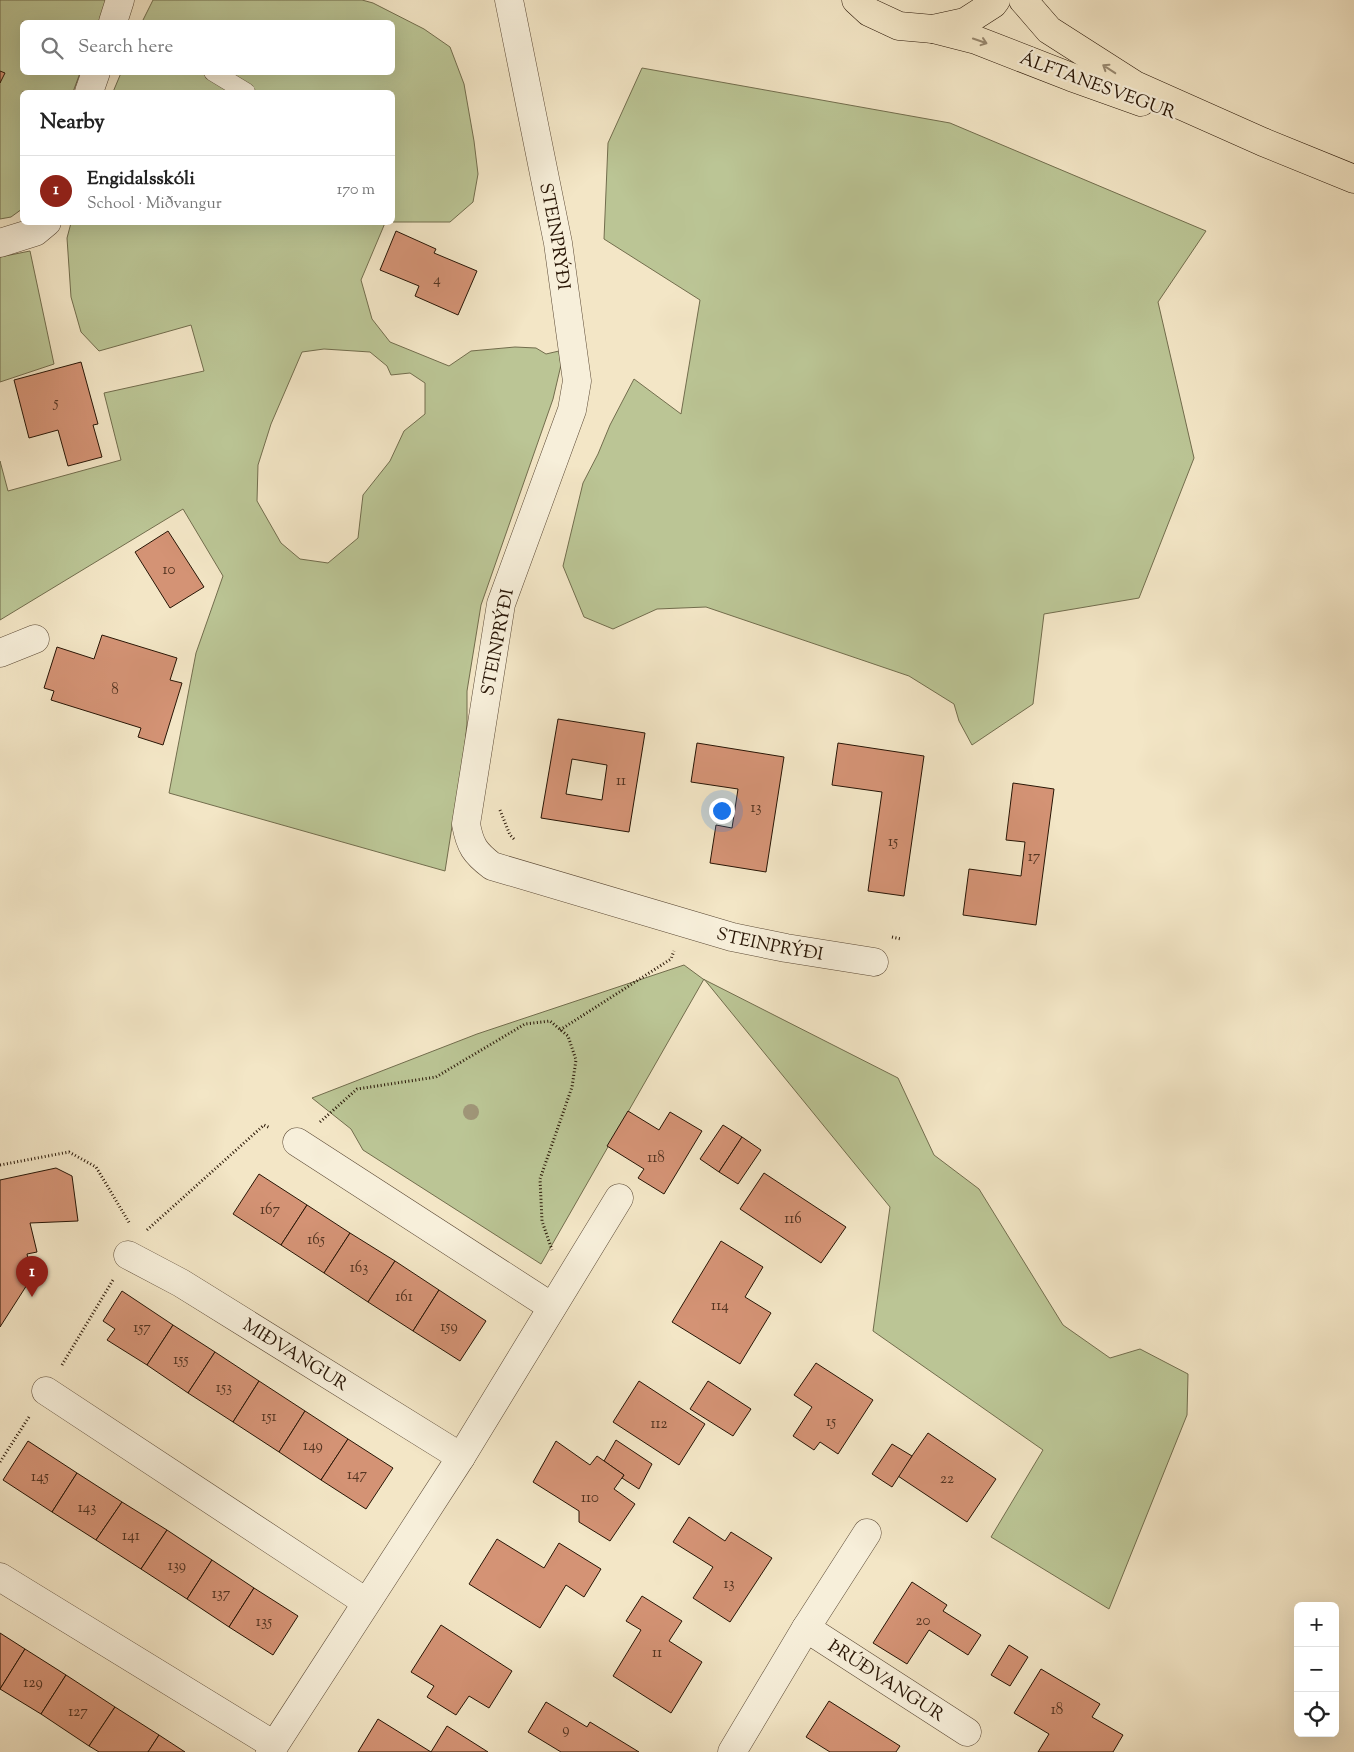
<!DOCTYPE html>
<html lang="en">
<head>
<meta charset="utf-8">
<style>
  body { margin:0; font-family:"Sorts Mill Goudy",serif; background:#f6f6f6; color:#222 }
  .controls { position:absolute; right:15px; bottom:15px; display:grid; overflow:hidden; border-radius:8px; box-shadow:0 5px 20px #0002 }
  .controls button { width:45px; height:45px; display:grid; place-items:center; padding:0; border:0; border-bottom:1px solid #e0e0e0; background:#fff; color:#222; font:25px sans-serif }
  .you { position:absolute; left:721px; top:810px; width:18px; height:18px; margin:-12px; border:4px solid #fff; border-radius:50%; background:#1a73e8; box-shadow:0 0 0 8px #1a73e833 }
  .badge { display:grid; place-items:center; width:32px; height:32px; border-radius:50%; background:#8f2418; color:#fff; font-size:16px; font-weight:700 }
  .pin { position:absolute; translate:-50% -41px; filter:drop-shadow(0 1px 2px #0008) }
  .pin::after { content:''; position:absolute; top:26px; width:18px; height:15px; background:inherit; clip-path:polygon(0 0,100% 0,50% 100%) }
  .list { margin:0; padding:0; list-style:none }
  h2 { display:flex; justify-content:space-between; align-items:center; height:65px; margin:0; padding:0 20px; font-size:21px }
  h2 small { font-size:16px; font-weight:400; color:#767676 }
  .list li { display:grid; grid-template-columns:32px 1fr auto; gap:15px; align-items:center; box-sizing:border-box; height:70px; padding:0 20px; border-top:1px solid #e0e0e0 }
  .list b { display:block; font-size:19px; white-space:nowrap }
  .list p { margin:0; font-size:16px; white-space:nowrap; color:#767676 }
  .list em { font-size:16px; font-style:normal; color:#767676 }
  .icon { flex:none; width:28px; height:28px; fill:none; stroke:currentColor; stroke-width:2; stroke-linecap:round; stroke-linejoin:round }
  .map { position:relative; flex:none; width:1354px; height:1752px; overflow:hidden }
  .search { position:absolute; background:#fff; box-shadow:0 5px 20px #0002; left:20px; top:20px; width:375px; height:55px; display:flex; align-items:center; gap:12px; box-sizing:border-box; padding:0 18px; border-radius:8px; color:#767676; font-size:19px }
  .panel { position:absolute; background:#fff; box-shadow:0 5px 20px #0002; left:20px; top:90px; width:375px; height:135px; border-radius:8px }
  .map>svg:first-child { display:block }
</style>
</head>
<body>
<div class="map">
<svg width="1354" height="1752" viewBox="0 0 1354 1752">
  <rect width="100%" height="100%" fill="#f3e6c6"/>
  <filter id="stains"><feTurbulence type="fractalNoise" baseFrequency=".004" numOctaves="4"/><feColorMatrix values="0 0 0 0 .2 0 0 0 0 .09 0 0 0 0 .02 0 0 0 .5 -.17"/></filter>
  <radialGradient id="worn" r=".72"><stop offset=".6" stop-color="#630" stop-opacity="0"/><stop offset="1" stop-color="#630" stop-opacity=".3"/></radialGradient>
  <!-- green -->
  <g fill="#bbc595" stroke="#726d4d" fill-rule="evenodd">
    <polygon points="0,0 106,0 99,22 22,22 22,72 80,73 73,92 22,92 22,209 11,217 0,219"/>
    <polygon points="153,0 362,0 373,3 424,29 450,47 464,84 474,141 478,174 473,202 450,222 393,222 392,92 113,92 121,73 392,72 392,22 142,22"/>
    <polygon points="642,68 950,123 1206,231 1158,302 1194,458 1139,598 1044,614 1033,704 972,745 959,721 954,704 909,676 706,607 657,609 613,629 584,617 563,566 583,483 598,454 610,425 634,379 681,414 700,300 604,239 608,143"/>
    <path d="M71 223H385L361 280 372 319 390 342 449 366 471 351 515 347 536 348 546 354 559 351 561 365 553 399 481 605 467 691V723L465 744 445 871 169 793 196 653 223 576 183 509 0 620V461L8 491 121 460 104 393 204 371 191 325 99 351 81 332 71 297 67 238ZM324 349 370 352 387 366 391 375 410 373 425 383V414L404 431 390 461 363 495 358 538 328 563 300 559 281 543 257 501 258 465 271 424 302 352Z"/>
    <polygon points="30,251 54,364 0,382 0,257"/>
    <polygon points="684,965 703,979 898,1078 934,1155 979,1189 1063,1325 1110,1358 1140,1349 1188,1374 1187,1415 1109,1609 991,1537 1043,1450 873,1331 890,1207 704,979 541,1264 363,1150 351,1129 312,1098 477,1034"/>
  </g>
  <!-- building -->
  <g fill="#d49375" stroke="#281505" fill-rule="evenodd">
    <polygon points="0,71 5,73 0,83"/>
    <polygon points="396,231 436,249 434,253 477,271 458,315 415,296 419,286 380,270"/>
    <polygon points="81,362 98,424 93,425 102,457 68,466 58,430 29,438 14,380"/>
    <polygon points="168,531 204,587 170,608 135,552"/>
    <polygon points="102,635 177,658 170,680 182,683 163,745 138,737 141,728 51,700 54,691 44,688 57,647 94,659"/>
    <path d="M558 719 645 733 629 832 541 818ZM572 759 607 765 602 800 566 794Z"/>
    <polygon points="697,743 784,757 766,872 710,863 716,825 732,828 738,789 691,782"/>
    <polygon points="838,743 924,756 904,896 868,891 882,792 832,785"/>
    <polygon points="1013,783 1054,789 1036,925 963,915 969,869 1021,876 1025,842 1006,840"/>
    <polygon points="628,1111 659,1130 670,1112 702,1131 664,1194 638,1178 644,1169 607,1146"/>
    <polygon points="723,1125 742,1137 719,1172 700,1159"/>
    <polygon points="742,1137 761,1150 738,1184 719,1172"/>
    <polygon points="56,1168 72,1176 78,1221 30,1223 37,1252 27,1254 32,1277 0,1327 0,1180"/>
    <polygon points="764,1173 846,1227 821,1263 740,1209"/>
    <polygon points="259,1174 307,1205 281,1245 233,1214"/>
    <polygon points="307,1205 350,1233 324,1273 281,1245"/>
    <polygon points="350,1233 395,1261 368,1302 324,1273"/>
    <polygon points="721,1241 763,1267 745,1297 771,1313 740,1364 672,1322"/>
    <polygon points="395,1261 439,1290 413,1331 368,1302"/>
    <polygon points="439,1290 486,1321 460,1361 413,1331"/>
    <polygon points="122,1291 173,1325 147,1365 107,1340 115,1329 103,1321"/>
    <polygon points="173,1325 215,1352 188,1393 147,1365"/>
    <polygon points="215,1352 259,1381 233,1422 188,1393"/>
    <polygon points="816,1363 873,1400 838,1454 820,1442 814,1450 793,1436 812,1407 794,1395"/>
    <polygon points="259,1381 305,1411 279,1452 233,1422"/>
    <polygon points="639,1381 705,1424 679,1465 613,1422"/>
    <polygon points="708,1381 751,1409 733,1436 690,1409"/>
    <polygon points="305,1411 348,1439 321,1480 279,1452"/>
    <polygon points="928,1433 996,1479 967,1522 898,1476"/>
    <polygon points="348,1439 393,1468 366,1509 321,1480"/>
    <polygon points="616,1440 652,1464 639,1489 622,1478 624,1475 604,1461"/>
    <polygon points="28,1441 77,1473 52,1512 3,1480"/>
    <polygon points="556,1441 590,1465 597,1456 624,1475 614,1489 635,1504 610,1541 579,1522 579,1511 533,1482"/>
    <polygon points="892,1444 912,1456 892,1487 872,1474"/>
    <polygon points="77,1473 122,1502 96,1540 52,1512"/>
    <polygon points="122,1502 167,1530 141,1569 96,1540"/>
    <polygon points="689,1517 725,1541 731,1532 772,1558 730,1622 693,1598 713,1567 673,1542"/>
    <polygon points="167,1530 212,1560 187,1599 141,1569"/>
    <polygon points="497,1539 544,1568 559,1543 601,1569 584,1597 566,1585 540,1628 469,1584"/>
    <polygon points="212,1560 254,1588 229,1627 187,1599"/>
    <polygon points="912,1582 947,1605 943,1611 981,1635 968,1655 929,1630 907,1664 873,1643"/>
    <polygon points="254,1588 298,1616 273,1655 229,1627"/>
    <polygon points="642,1596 682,1621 669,1641 702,1662 671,1713 613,1676 641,1630 626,1621"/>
    <polygon points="441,1625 512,1671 489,1708 469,1696 456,1715 427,1697 434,1686 411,1672"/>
    <polygon points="0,1633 25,1649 0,1689"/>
    <polygon points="1009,1645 1028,1657 1010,1686 991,1675"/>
    <polygon points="25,1649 66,1675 41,1714 0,1689"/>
    <polygon points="1041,1669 1100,1704 1092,1717 1123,1735 1113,1752 1038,1752 1049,1734 1014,1713"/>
    <polygon points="66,1675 115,1707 89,1746 41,1714"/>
    <polygon points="829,1701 900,1746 896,1752 830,1752 806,1737"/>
    <polygon points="546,1702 587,1727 590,1722 639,1752 561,1752 528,1732"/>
    <polygon points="115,1707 159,1735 148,1752 99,1752 89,1746"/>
    <polygon points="378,1719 431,1752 358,1752"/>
    <polygon points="447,1726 488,1752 431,1752"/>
    <polygon points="159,1735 185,1752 148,1752"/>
  </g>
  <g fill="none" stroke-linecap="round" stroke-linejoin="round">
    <!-- service casing -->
    <g stroke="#5b4935" stroke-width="19">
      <polyline id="service" points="213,72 246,92"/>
    </g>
    <!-- minor casing -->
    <g stroke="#5b4935" stroke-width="29">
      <g id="minor">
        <path id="s1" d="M509 0 558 243 577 381 572 410 501 604 466 824C470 846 475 853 492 866L732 937 786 948 874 962"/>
        <polyline points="113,22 120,0"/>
        <polyline points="89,92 96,72"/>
        <polyline points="0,243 35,232 47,222"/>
        <polyline points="0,653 35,639"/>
        <polyline points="297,1142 552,1307"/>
        <path id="s2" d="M128 1255 181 1283 461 1457"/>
        <polyline points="46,1391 366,1602"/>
        <polyline points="0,1577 274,1745"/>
        <path id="s3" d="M806 1628 967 1732"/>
        <polyline points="270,1752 461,1457 619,1198"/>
        <polyline points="732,1752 806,1628 867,1533"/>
      </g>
    </g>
    <!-- primary casing -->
    <g stroke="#281505" stroke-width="29">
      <g id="primary">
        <polyline points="856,0 869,12 899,26 933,29 965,22 993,4 996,0"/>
        <polyline points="1023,0 1049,30 1135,85 1263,142 1354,179"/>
        <polyline points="933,29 976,40 1071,77 1141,102"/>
      </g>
    </g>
    <!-- path -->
    <g stroke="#281505" stroke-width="3" stroke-dasharray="1 2.5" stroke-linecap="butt">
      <polyline points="500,810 510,835 515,840"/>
      <polyline points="892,937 901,939"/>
      <polyline points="560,1030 671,959 674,951"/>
      <polyline points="320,1122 357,1089 436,1077 525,1024 550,1021 568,1036 576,1060 572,1087 540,1179 542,1221 552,1250"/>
      <polyline points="0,1165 69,1152 96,1167 130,1224"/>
      <polyline points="147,1230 264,1125 270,1128"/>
      <polyline points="62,1365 113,1280"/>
      <polyline points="0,1462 29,1417"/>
    </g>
    <!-- service -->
    <use href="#service" stroke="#f7efda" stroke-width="18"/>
    <!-- minor -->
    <use href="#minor" stroke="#f7efda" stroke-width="28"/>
    <!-- primary -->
    <use href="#primary" stroke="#f3e6c6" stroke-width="28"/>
  </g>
  <!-- trees -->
  <circle fill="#9f9577" cx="471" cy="1112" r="8"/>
  <!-- one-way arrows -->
  <defs><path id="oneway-shaft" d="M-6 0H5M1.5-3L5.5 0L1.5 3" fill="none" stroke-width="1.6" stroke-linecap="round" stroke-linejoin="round" transform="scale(1.25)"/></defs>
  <g stroke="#98886f">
    <use href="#oneway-shaft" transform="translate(980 41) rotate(19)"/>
    <use href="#oneway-shaft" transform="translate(1109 69) rotate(-147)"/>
  </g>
  <g text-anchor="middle" stroke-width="4.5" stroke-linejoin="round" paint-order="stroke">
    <!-- number labels -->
    <g font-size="15" fill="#533421">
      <text x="437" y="284">4</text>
      <text x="56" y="407">5</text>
      <text x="169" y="574">10</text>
      <text x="115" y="694">8</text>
      <text x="621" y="785">11</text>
      <text x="756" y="812">13</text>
      <text x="893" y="846">15</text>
      <text x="1034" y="861">17</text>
      <text x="656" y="1162">118</text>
      <text x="270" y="1214">167</text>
      <text x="793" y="1223">116</text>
      <text x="316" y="1244">165</text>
      <text x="359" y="1272">163</text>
      <text x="404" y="1301">161</text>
      <text x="720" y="1310">114</text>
      <text x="449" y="1331">159</text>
      <text x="142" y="1332">157</text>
      <text x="181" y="1364">155</text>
      <text x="224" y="1392">153</text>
      <text x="269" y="1421">151</text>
      <text x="831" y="1426">15</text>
      <text x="659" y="1428">112</text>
      <text x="313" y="1450">149</text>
      <text x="357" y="1479">147</text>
      <text x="40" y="1481">145</text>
      <text x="947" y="1483">22</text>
      <text x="590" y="1502">110</text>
      <text x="87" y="1512">143</text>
      <text x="131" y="1540">141</text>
      <text x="177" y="1570">139</text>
      <text x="729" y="1588">13</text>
      <text x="221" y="1598">137</text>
      <text x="923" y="1625">20</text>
      <text x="264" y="1626">135</text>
      <text x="657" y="1657">11</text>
      <text x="33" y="1687">129</text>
      <text x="1057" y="1714">18</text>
      <text x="78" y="1716">127</text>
      <text x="566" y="1734">9</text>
    </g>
    <!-- street labels -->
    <g font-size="18" fill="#281505" stroke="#f7efda">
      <text transform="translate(1098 85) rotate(20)" y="6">ÁLFTANESVEGUR</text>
      <text dy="6" stroke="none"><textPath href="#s1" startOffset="241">STEINPRÝÐI</textPath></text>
      <text transform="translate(497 642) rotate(-79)" y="6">STEINPRÝÐI</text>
      <text dy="6" stroke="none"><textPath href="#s1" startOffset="1186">STEINPRÝÐI</textPath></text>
      <text dy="6" stroke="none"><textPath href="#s2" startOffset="195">MIÐVANGUR</textPath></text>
      <text dy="6" stroke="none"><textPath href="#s3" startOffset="96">ÞRÚÐVANGUR</textPath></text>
    </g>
  </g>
  <rect width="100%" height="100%" filter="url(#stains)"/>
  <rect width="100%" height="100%" fill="url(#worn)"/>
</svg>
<div class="controls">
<button>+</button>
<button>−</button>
<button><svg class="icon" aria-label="locate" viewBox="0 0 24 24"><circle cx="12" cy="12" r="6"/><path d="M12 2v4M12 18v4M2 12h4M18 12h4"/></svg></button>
</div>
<div class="you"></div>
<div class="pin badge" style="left:32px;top:1297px">1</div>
<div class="search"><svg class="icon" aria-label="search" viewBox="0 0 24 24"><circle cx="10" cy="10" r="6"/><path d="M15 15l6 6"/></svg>Search here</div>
<section class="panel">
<h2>Nearby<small></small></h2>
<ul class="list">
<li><span class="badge">1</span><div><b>Engidalsskóli</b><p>School · Miðvangur</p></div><em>170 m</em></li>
</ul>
</section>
</div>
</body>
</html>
